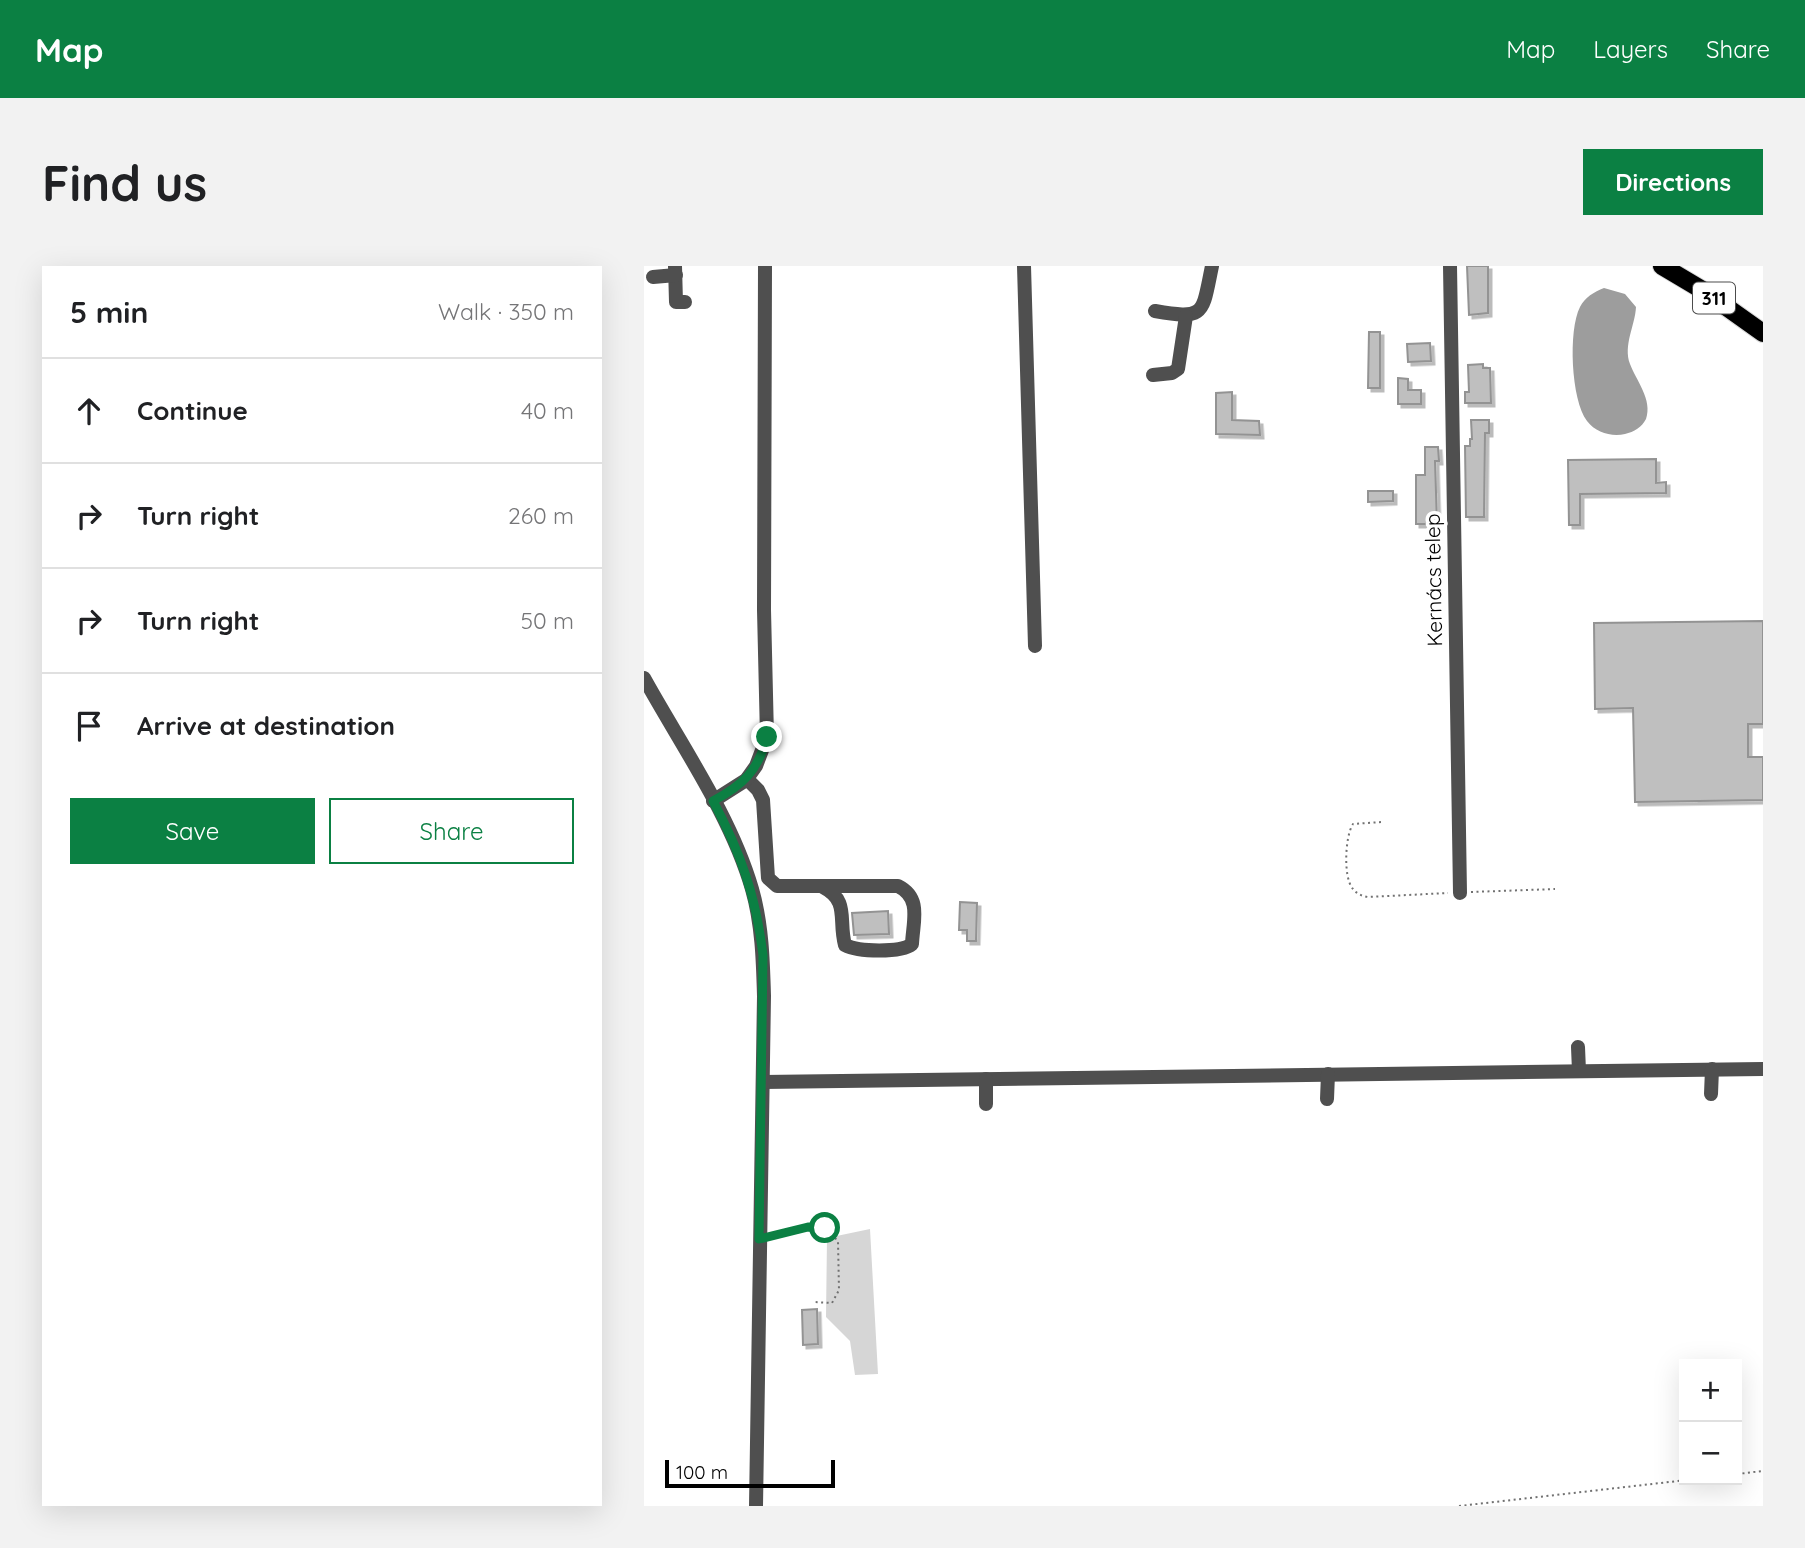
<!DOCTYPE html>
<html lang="en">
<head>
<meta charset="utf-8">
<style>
  body { margin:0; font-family:Quicksand,sans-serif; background:#f2f2f2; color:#202124 }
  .controls { position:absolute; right:21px; bottom:21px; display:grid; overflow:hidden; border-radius:0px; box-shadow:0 7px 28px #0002 }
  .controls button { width:63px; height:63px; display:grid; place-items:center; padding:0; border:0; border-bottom:2px solid #e0e0e0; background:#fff; color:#202124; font:35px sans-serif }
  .scale { position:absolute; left:21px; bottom:18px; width:170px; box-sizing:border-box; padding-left:7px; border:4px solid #000; border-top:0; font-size:19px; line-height:24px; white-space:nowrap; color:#000; -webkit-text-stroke:5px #fff; paint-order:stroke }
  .stop { position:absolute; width:21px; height:21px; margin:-16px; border:5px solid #0b8043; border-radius:50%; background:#fff }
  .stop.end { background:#0b8043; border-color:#fff; box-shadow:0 2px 7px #0008 }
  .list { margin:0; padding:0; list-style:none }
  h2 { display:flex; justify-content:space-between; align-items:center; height:91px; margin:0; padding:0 28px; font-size:30px }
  h2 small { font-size:23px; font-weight:400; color:#757577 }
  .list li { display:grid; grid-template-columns:46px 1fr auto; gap:21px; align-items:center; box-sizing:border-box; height:105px; padding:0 28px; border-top:2px solid #e0e0e0 }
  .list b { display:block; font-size:26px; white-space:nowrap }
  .list em { font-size:23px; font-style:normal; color:#757577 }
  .actions { display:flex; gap:14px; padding:21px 28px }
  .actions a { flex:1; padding:16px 0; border:2px solid #0b8043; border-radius:0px; text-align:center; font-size:24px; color:#0b8043 }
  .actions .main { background:#0b8043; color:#fff }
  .icon { flex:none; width:38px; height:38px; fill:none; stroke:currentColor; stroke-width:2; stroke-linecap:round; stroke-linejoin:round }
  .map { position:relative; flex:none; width:1119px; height:1240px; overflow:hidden; border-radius:0px }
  header { display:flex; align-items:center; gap:42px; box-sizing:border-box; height:98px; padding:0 35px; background:#0b8043; color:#fff }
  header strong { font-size:33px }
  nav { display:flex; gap:38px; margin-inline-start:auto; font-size:24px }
  .intro { display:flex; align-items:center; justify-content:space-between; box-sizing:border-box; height:168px; padding:0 42px }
  h1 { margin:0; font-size:49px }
  .button { padding:18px 32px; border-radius:0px; background:#0b8043; color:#fff; font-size:24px; font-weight:700 }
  main { display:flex; gap:42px; padding:0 42px }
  aside { flex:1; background:#fff; border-radius:0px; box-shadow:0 7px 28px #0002 }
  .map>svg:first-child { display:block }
</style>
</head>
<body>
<header>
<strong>Map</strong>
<nav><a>Map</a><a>Layers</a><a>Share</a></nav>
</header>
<div class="intro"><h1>Find us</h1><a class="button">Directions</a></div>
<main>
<aside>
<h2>5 min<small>Walk · 350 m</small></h2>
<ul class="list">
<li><svg class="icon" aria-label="ahead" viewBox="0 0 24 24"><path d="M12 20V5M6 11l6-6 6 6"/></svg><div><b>Continue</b></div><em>40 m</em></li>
<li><svg class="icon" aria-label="right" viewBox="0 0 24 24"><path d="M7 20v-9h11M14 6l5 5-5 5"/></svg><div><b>Turn right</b></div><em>260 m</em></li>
<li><svg class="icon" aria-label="right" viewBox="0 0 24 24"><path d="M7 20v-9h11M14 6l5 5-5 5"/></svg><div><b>Turn right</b></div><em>50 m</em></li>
<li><svg class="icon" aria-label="arrive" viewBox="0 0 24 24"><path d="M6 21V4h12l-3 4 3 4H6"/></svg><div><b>Arrive at destination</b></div></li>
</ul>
<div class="actions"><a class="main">Save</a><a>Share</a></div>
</aside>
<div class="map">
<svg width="1119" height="1240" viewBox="0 0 1119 1240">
  <defs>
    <filter id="shadow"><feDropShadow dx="3.5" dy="3.5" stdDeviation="0" flood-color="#0004"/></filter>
  </defs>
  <rect width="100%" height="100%" fill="#fff"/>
  <!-- green -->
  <polygon fill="#d6d6d6" points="226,963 234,1108 211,1109 206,1075 182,1051 183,972"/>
  <!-- water -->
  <path fill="#9d9d9d" d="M960 22 981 28 992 41C991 60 979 79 986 98 992 114 1009 134 1002 153 998 161 990 166 981 168 968 171 952 167 943 155 927 134 924 64 936 41 941 31 950 26 960 22Z"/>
  <!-- building -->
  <g fill="#bfbfbf" stroke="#939393" stroke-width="2" filter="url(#shadow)">
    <polygon points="823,0 844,0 844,47 825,49"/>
    <polygon points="725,66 736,66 736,122 724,122"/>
    <polygon points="786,77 787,95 764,96 763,78"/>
    <polygon points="839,98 839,102 846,102 847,137 821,137 821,126 825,126 824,99"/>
    <polygon points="754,112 764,113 764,124 777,124 777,138 754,138"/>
    <polygon points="588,126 588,154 615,155 616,169 572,168 572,127"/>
    <polygon points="827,154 845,154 845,167 841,167 840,251 822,251 821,180 826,180 826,173 828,173"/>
    <polygon points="781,181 794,181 795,195 791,195 793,258 772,258 772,209 781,209"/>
    <polygon points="1012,193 1012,217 1022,216 1022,227 936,228 936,259 925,259 924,194"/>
    <polygon points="724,225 749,225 749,235 724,236"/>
    <polygon points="1119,355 1119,458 1104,458 1104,491 1119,491 1119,534 991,536 989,442 951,443 950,357"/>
    <polygon points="316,636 333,637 332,675 323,675 323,664 315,664"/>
    <polygon points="244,645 245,668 210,669 208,647"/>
    <polygon points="173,1043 174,1078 159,1079 158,1044"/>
  </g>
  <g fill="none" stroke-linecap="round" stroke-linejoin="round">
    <!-- major casing -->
    <g stroke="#dbdbdb" stroke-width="20">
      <polyline id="major" points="1018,0 1060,25 1119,67"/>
    </g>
    <!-- path -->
    <g stroke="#717171" stroke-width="2" stroke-dasharray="2 3.5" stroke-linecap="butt">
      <path d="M737 556 709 558C701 570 699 612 709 623 713 628 718 630 724 631L804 627"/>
      <polyline points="827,626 911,623"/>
      <polyline points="130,969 164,961 181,962 194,975 195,1024 188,1037 170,1036"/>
      <polyline points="1093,1208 1119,1205"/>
      <polyline points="815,1240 1043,1214"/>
    </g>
    <!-- minor -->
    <g stroke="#4f4f4f" stroke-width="14">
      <polyline points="31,0 32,36 41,36"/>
      <polyline points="380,0 391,380"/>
      <polyline points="806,0 816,627"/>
      <polyline points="9,11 32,9"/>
      <path d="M511 45C562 54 558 48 568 0"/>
      <polyline points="509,109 528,107 534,103 542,50"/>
      <path d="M0 412C37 479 87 550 108 623 118 658 119 694 120 730L112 1240"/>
      <path d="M103 513 114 524 119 534 124 612 133 620H254C278 632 269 655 268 678 257 687 214 686 201 679 194 654 206 635 179 621"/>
      <polyline points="69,535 102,514 112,500 123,471 120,344 121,0"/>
      <polyline points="934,781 935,805"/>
      <polyline points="119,816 1119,803"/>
      <polyline points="1067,828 1068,803"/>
      <polyline points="683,833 684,808"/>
      <polyline points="342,838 342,813"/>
    </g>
    <!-- major -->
    <use href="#major" stroke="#000" stroke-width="18"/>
  </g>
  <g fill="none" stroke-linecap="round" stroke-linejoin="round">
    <!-- route -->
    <path stroke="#0b8043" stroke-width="9" d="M123 471C114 505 99 519 69 535 97 587 112 631 119 689L115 973 164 961 181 962"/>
  </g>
  <g text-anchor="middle" stroke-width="7" stroke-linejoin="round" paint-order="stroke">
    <!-- shield labels -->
    <rect fill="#fff" stroke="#4c4c4c" stroke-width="2" x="1049" y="16.5" width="42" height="31" rx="5"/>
    <g font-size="19" font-weight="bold" fill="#000">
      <text x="1070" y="39">311</text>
    </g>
    <!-- street labels -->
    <g font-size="21" fill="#000" stroke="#fff">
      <text transform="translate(790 314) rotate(-91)" y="7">Kernács telep</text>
    </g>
  </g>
</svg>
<div class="controls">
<button>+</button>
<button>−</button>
</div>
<div class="scale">100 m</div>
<div class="stop" style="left:181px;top:962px"></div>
<div class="stop end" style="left:123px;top:471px"></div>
</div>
</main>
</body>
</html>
